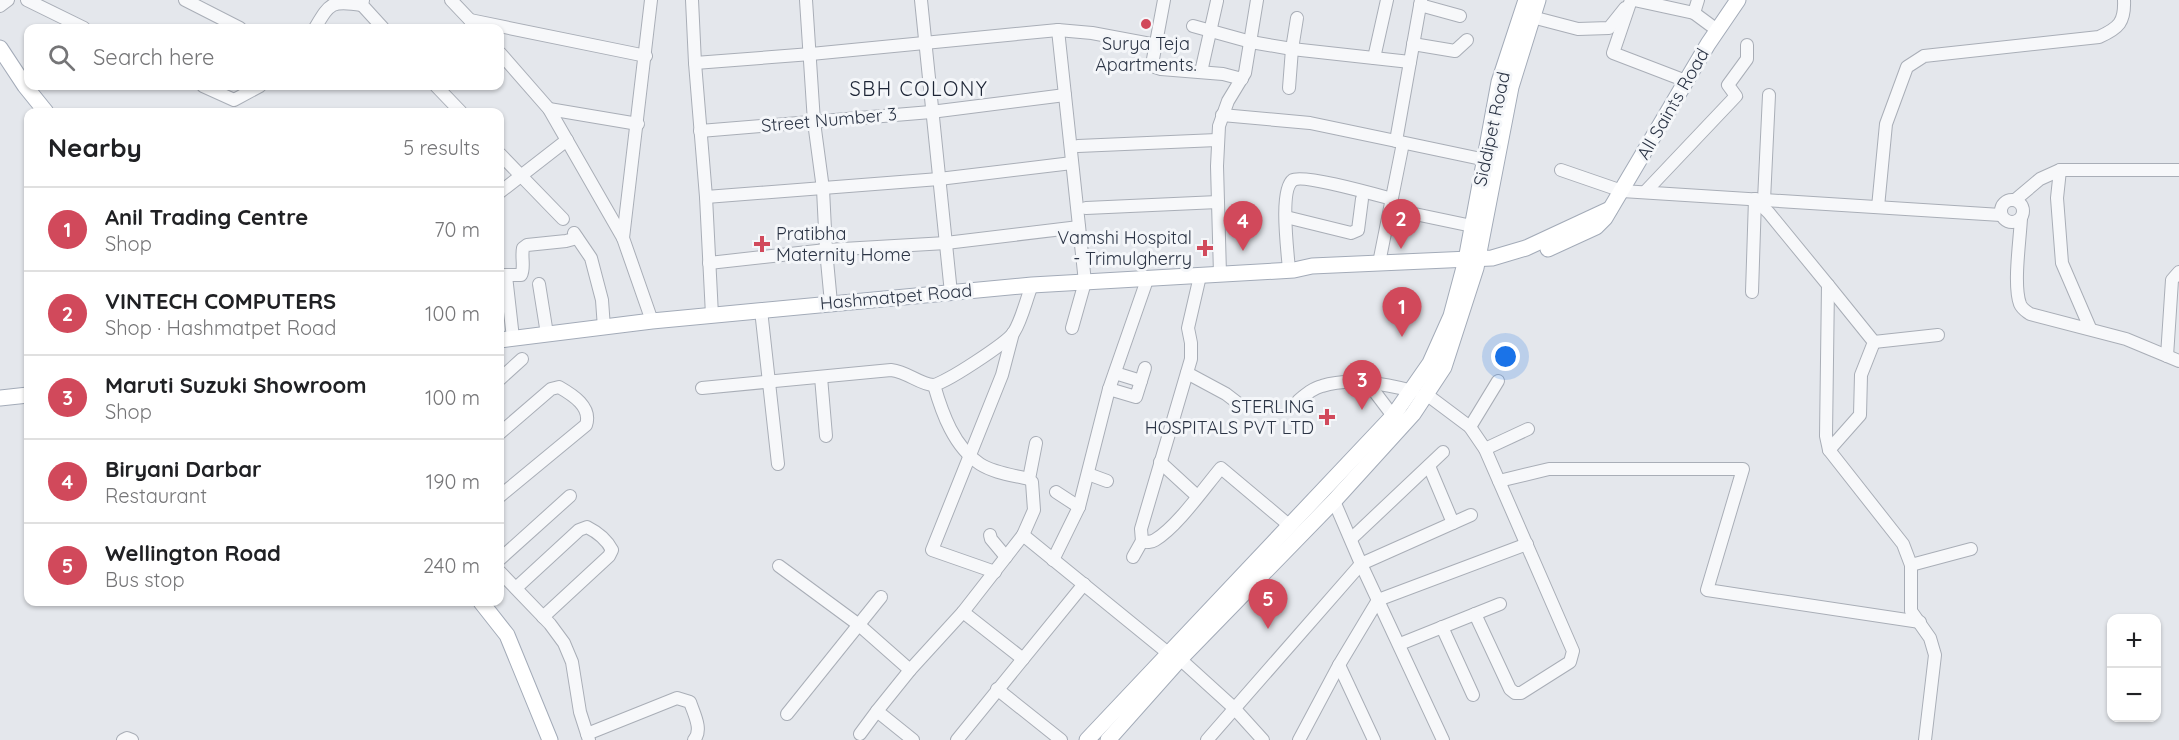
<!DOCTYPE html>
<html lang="en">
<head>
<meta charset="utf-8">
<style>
  body { margin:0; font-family:Quicksand,sans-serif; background:#f6f6f6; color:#202124 }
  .controls { position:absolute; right:18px; bottom:18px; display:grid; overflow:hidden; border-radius:12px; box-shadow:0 2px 4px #0004 }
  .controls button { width:54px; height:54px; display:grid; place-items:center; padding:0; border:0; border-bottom:2px solid #e0e0e0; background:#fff; color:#202124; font:30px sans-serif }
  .you { position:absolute; left:1506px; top:357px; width:21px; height:21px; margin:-15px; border:4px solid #fff; border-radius:50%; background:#1a73e8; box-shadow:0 0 0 9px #1a73e833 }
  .badge { display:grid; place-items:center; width:39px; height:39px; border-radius:50%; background:#d1495b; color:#fff; font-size:20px; font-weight:700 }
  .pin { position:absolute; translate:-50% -50px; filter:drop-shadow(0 2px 3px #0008) }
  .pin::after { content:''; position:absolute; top:32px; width:21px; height:18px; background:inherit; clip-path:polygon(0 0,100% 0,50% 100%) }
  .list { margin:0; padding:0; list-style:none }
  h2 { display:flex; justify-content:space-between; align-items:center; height:78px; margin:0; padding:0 24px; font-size:26px }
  h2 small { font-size:20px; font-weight:400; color:#757577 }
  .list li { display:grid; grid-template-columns:39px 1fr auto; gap:18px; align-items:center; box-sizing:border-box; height:84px; padding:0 24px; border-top:2px solid #e0e0e0 }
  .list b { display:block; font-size:22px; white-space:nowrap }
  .list p { margin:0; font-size:20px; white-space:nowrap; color:#757577 }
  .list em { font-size:20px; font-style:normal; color:#757577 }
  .icon { flex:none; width:33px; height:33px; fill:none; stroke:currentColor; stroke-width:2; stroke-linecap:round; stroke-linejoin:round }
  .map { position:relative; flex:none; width:2179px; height:740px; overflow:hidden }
  .search { position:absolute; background:#fff; box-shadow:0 2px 4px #0004; left:24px; top:24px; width:480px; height:66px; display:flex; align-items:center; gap:15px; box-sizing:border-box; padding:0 21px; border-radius:12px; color:#757577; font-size:22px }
  .panel { position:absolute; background:#fff; box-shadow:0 2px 4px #0004; left:24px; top:108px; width:480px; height:498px; border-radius:12px }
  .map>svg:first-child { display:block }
</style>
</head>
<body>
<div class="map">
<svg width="2179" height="740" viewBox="0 0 2179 740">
  <rect width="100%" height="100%" fill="#e4e7ec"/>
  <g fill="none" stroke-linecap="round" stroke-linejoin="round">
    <!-- minor casing -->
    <g stroke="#a9aeb7" stroke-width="14">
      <g id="minor">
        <polyline points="27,0 84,28"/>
        <polyline points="185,0 240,28"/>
        <polyline points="363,0 362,5 383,28"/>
        <polyline points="451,0 470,20"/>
        <polyline points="651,0 623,238 652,321"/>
        <polyline points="692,0 695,63 706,197 712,315"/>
        <polyline points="806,0 814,122 823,189 826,250 831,303"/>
        <polyline points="921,0 951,293"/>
        <polyline points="1164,0 1153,59 1155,67 1161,69 1223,74 1242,79"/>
        <polyline points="1421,0 1396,141 1486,160"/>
        <polyline points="1631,0 1613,53 1686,81"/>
        <polyline points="1634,0 1694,13 1698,0"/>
        <polyline points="1420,5 1460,16"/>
        <polyline points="0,6 8,0"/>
        <polyline points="1694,13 1717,30"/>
        <polyline points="1532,17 1578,29 1609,28 1625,8"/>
        <polyline points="1193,26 1251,42 1292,49 1410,62"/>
        <path d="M315 28C330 3 331 0 362 5"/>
        <polyline points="478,28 470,20 646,56"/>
        <polyline points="1058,30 1085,282 1072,328"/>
        <polyline points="1413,44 1455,51 1467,40"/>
        <polyline points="500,53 549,109 623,238"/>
        <polyline points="1374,58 1387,0"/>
        <polyline points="695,63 811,54 1058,30 1092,33 1156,45"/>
        <polyline points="1201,72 1217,1"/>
        <polyline points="203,86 234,100 260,86"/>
        <polyline points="436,86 461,112"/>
        <polyline points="1289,88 1292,49 1297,18"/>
        <polyline points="549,109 638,124"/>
        <polyline points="1222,115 1310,123 1396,141"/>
        <polyline points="700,131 931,112 1065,95"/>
        <polyline points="1078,146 1217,140"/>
        <polyline points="500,154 563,219"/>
        <polyline points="1561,170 1622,191 2001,215"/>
        <polyline points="2060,170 2057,198 2062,263 2090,328"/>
        <polyline points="500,192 567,140"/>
        <polyline points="1645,192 1736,96 1728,85 1747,59 1747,45"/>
        <polyline points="706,197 939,179 1072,163"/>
        <polyline points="1755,199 1769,213 1828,285 1826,436 1829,450 1903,544 1911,565 1911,611 1930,638 1935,655 1925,740"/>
        <polyline points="1764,200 1769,95"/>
        <polyline points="2015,200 2040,179 2060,170 2179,170"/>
        <circle cx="2012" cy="211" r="11"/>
        <path d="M1878 207 1886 124 1907 67 1924 56 2099 37C2119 28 2125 22 2124 0"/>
        <polyline points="1086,208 1218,202"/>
        <polyline points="1410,213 1472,226"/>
        <polyline points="1286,217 1351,233 1358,230 1362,199"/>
        <path d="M2021 218C2020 240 2013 285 2020 304 2022 309 2026 311 2030 314L2126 339 2179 361"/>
        <polyline points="574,233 591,258 602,300 604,328"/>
        <polyline points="709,263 826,250 946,243 1079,227"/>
        <polyline points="1379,263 1403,143"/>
        <path d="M1289 270C1288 254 1279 190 1293 180 1303 174 1377 195 1392 199"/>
        <path d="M500 274 502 275H521C525 268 521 257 523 248L527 245 566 241 577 238"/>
        <polyline points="1220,274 1217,166 1219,126 1228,101 1245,73 1257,0"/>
        <polyline points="506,276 513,338"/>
        <path d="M1200 276 1188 328 1191 343V359L1141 529 1142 541C1147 542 1150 543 1155 540 1177 527 1204 488 1221 468L1290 526"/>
        <polyline points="539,284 547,334"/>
        <polyline points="1828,285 1874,342 1861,375 1860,415 1829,450"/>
        <polyline points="1752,292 1755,199"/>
        <polyline points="761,310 778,464"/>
        <polyline points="1874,342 1938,335"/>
        <polyline points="2167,356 2172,280 2179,272"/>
        <polyline points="1115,373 1141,381"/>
        <polyline points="1187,373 1226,394 1239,404"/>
        <polyline points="821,377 826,436"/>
        <polyline points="500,379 522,359"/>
        <polyline points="1368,383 1393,416"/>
        <path d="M934 385C942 413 954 447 980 464 994 473 1013 475 1029 479"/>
        <path d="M702 388 891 370C908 372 919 384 933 385 943 385 1008 342 1014 332 1022 319 1026 300 1032 285"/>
        <polyline points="1109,389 1136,397 1145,368"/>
        <polyline points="1426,394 1470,427 1485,449 1573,651 1570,662 1521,693 1515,693 1510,689 1475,614 1500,604"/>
        <path d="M1298 401C1305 395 1313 388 1322 386 1350 377 1385 384 1413 391"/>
        <polyline points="1470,427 1498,381"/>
        <path d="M500 433 551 389 559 387C573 395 592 407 586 425L500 496"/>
        <polyline points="1485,449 1528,429"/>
        <polyline points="1160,462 1197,496"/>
        <polyline points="1429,466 1453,523"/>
        <polyline points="1088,474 1107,481"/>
        <polyline points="1499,481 1549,469 1743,469 1707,590 1920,622"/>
        <polyline points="1056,492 1079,507"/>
        <polyline points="1334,501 1361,564 1443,740"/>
        <polyline points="990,535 991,539 1006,557"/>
        <polyline points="1023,535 1168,653"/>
        <polyline points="1351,539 1443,452"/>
        <polyline points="1133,557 1142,541"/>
        <polyline points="500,559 570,496"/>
        <polyline points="1053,560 1079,507 1109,389 1148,277"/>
        <polyline points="1911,565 1971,549"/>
        <polyline points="779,566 859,625 910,670"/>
        <polyline points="500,572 550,624 564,643 572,662 580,712 589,740"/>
        <polyline points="995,572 932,550 1002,375 1013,333"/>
        <path d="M516 588 579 530 587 527C597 532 607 540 612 550L609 556 543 617"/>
        <polyline points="963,612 1023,659"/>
        <polyline points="1442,627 1473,695"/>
        <polyline points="1400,644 1475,614"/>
        <polyline points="1180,659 1234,708 1263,740"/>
        <polyline points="1339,665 1374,740"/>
        <polyline points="997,689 1061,740"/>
        <polyline points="787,714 881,597"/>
        <path d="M587 734 677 698 690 702C694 714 703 730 694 740"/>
        <polyline points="860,734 877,711"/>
        <polyline points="123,740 127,738 132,740"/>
        <polyline points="913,740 877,711 910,670 963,612 1023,535 1034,510 1032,482 1029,479 1036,443"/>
        <polyline points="957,740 1084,584"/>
        <polyline points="1207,740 1361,564 1471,515"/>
        <polyline points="1299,740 1339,665 1378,600 1527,544"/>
      </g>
    </g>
    <!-- major casing -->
    <g stroke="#a3abb8" stroke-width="17">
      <g id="major">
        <polyline points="0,48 25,86 46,112"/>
        <polyline points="1548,249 1596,227 1605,218 1708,44 1738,0"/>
        <polyline points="500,340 652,321 1032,285 1294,270 1312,266 1492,258 1526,248 1610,209"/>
        <polyline points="0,398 28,395"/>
        <polyline points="481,602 507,635 550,740"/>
        <polyline points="1087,740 1393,416 1430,363 1451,316 1466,260 1499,82 1526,0"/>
        <polyline points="1108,740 1180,659 1334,501 1413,414 1444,367 1476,268 1511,87 1538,0"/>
      </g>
    </g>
    <!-- minor -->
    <use href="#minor" stroke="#f7f8fa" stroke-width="12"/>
    <!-- major -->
    <use href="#major" stroke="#fff" stroke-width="15"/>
  </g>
  <!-- markers -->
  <g fill="#d1495b" stroke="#f4f6f9" stroke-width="2">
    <circle cx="1146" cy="24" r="6"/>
    <path d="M759 235h6v6h6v6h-6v6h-6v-6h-6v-6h6z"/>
    <path d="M1202 239h6v6h6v6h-6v6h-6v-6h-6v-6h6z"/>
    <path d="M1324 408h6v6h6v6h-6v6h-6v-6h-6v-6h6z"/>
  </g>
  <g text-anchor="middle" stroke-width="6" stroke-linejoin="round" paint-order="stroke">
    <!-- poi labels -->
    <g font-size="18" fill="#2b3445" stroke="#f4f6f9" text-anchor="end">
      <text x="1146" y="50" text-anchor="middle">Surya Teja<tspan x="1146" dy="21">Apartments.</tspan></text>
      <text x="776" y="240" text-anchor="start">Pratibha<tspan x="776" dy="21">Maternity Home</tspan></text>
      <text x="1192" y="244">Vamshi Hospital<tspan x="1192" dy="21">- Trimulgherry</tspan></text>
      <text x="1314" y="413">STERLING<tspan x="1314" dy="21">HOSPITALS PVT LTD</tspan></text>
    </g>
    <!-- street labels -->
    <g font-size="18" fill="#2b3445" stroke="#f4f6f9">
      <text transform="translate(1673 104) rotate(-60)" y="6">All Saints Road</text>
      <text transform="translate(829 120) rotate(-5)" y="6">Street Number 3</text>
      <text transform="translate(1492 129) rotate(-78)" y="6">Siddipet Road</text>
      <text transform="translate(896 297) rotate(-5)" y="6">Hashmatpet Road</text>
    </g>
    <!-- neighbourhood labels -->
    <g font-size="20" letter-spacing="1.5" fill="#1d2536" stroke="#f4f6f9">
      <text x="919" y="96">SBH COLONY</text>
    </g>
  </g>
</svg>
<div class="controls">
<button>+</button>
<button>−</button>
</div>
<div class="you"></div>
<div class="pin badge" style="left:1402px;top:337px">1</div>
<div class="pin badge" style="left:1401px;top:249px">2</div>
<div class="pin badge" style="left:1362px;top:410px">3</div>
<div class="pin badge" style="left:1243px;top:251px">4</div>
<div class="pin badge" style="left:1268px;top:629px">5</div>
<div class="search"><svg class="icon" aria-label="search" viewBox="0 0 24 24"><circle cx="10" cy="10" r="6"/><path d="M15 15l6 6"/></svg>Search here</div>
<section class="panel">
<h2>Nearby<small>5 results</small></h2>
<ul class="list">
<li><span class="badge">1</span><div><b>Anil Trading Centre</b><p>Shop</p></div><em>70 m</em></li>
<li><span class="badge">2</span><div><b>VINTECH COMPUTERS</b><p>Shop · Hashmatpet Road</p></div><em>100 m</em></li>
<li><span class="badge">3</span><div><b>Maruti Suzuki Showroom</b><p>Shop</p></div><em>100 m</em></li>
<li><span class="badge">4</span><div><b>Biryani Darbar</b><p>Restaurant</p></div><em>190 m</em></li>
<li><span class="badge">5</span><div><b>Wellington Road</b><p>Bus stop</p></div><em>240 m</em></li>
</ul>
</section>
</div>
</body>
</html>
